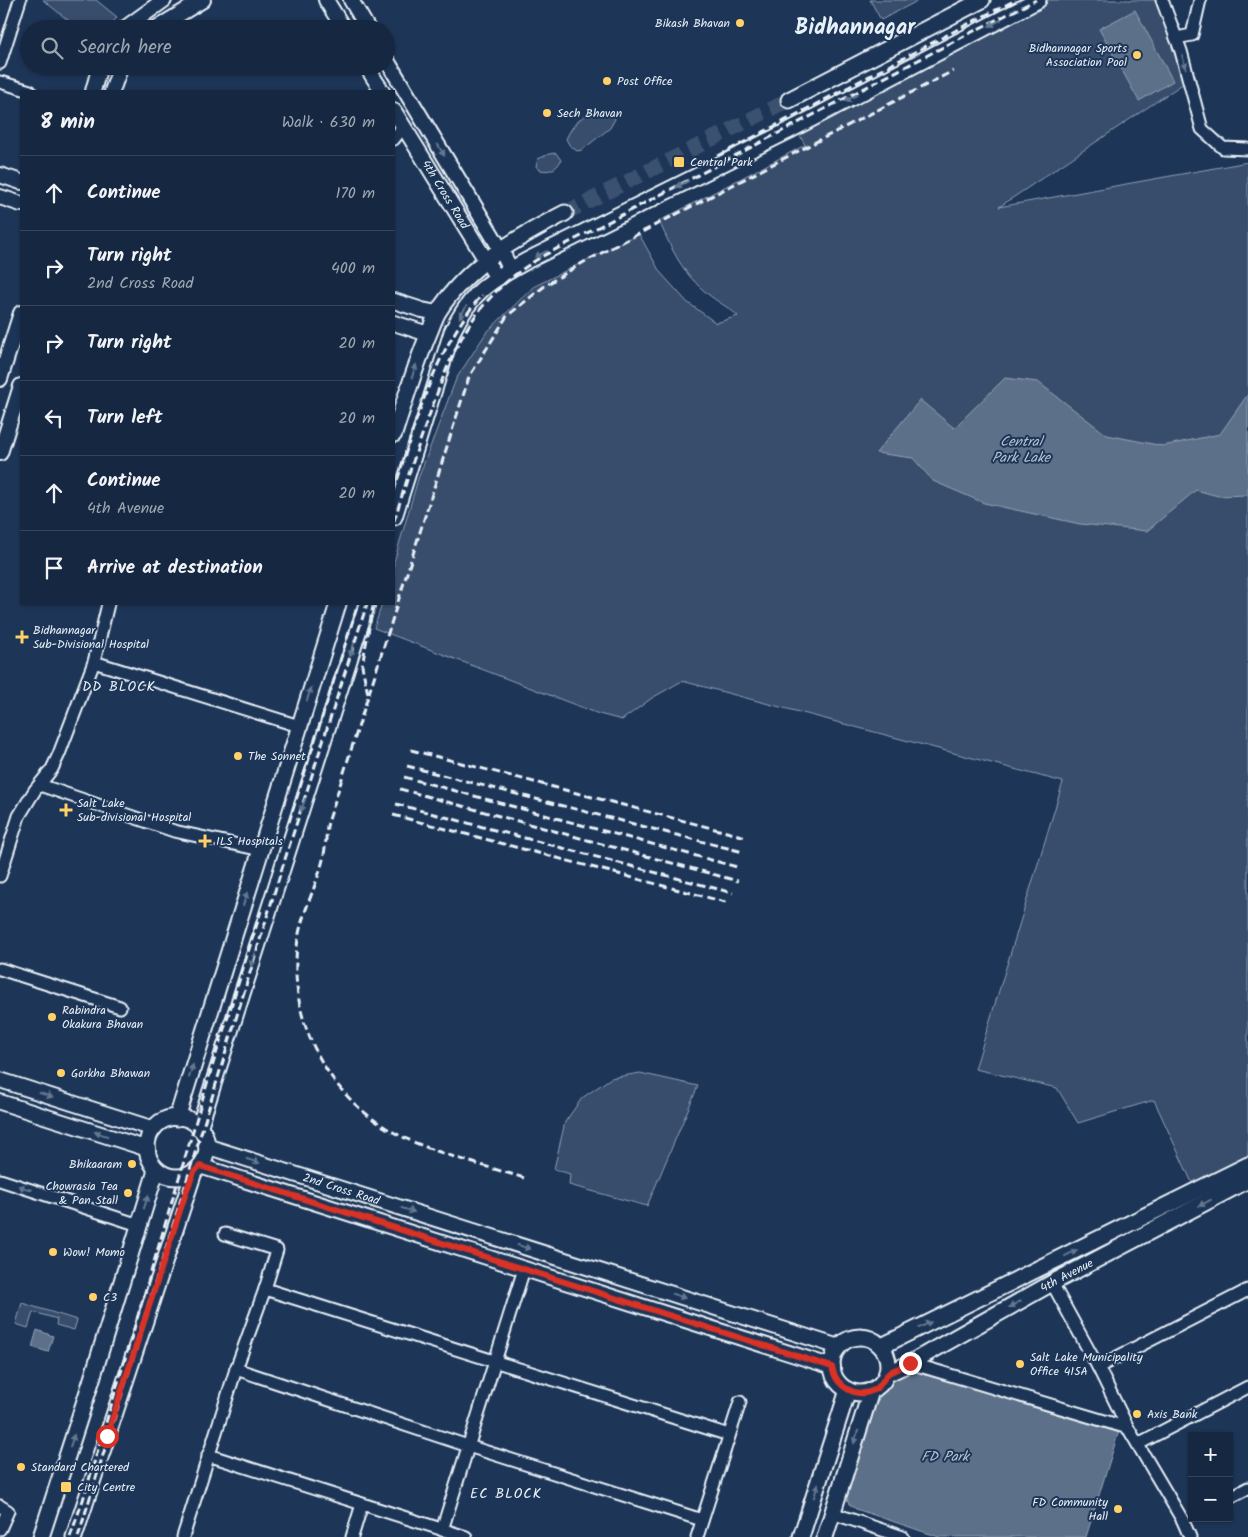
<!DOCTYPE html>
<html lang="en">
<head>
<meta charset="utf-8">
<style>
  body { margin:0; font-family:Kalam,sans-serif; background:#23344c; color:#f1f3f6 }
  .controls { position:absolute; right:15px; bottom:15px; display:grid; overflow:hidden; border-radius:0px; box-shadow:0 1px 4px #0004 }
  .controls button { width:45px; height:45px; display:grid; place-items:center; padding:0; border:0; border-bottom:1px solid #35445a; background:#162841; color:#f1f3f6; font:25px sans-serif }
  .stop { position:absolute; width:15px; height:15px; margin:-11px; border:4px solid #d93025; border-radius:50%; background:#fff }
  .stop.end { background:#d93025; border-color:#fff; box-shadow:0 1px 5px #0008 }
  .list { margin:0; padding:0; list-style:none }
  h2 { display:flex; justify-content:space-between; align-items:center; height:65px; margin:0; padding:0 20px; font-size:21px }
  h2 small { font-size:16px; font-weight:400; color:#9ea6b1 }
  .list li { display:grid; grid-template-columns:32px 1fr auto; gap:15px; align-items:center; box-sizing:border-box; height:75px; padding:0 20px; border-top:1px solid #35445a }
  .list b { display:block; font-size:19px; white-space:nowrap }
  .list p { margin:0; font-size:16px; white-space:nowrap; color:#9ea6b1 }
  .list em { font-size:16px; font-style:normal; color:#9ea6b1 }
  .icon { flex:none; width:28px; height:28px; fill:none; stroke:currentColor; stroke-width:2; stroke-linecap:round; stroke-linejoin:round }
  .map { position:relative; flex:none; width:1248px; height:1537px; overflow:hidden }
  .search { position:absolute; background:#162841; box-shadow:0 1px 4px #0004; left:20px; top:20px; width:375px; height:55px; display:flex; align-items:center; gap:12px; box-sizing:border-box; padding:0 18px; border-radius:28px; color:#9ea6b1; font-size:19px }
  .panel { position:absolute; background:#162841; box-shadow:0 1px 4px #0004; left:20px; top:90px; width:375px; height:515px; border-radius:0px }
  .map>svg:first-child { display:block }
</style>
</head>
<body>
<div class="map">
<svg width="1248" height="1537" viewBox="0 0 1248 1537">
  <rect width="100%" height="100%" fill="#1d3557"/>
  <filter id="ink" filterUnits="userSpaceOnUse"><feTurbulence type="fractalNoise" baseFrequency=".02" numOctaves="2"/><feDisplacementMap in="SourceGraphic" scale="10" xChannelSelector="R" yChannelSelector="G"/><feConvolveMatrix kernelMatrix="1 2 1 2 8 2 1 2 1" color-interpolation-filters="sRGB"/></filter>
  <g filter="url(#ink)">
    <!-- green -->
    <g fill="#374d6c" stroke="#909fb2">
      <polygon points="43,0 96,0 117,17 108,29 79,29"/>
      <polygon points="870,0 919,0 881,20"/>
      <path d="M1049 0H1155L1163 19 1184 83 999 207 1248 162V1160L1194 1187 1154 1100 1078 1123 1057 1088 975 1069 1063 782 682 681 652 698 622 720 599 714 374 628 382 604H394V562L418 479 456 379 486 333 533 287 639 234 660 272 687 302 716 323 738 316C730 308 719 303 709 295 682 273 673 252 659 221L805 145 799 134Z"/>
      <path d="M604 110 614 114 615 119 610 128 582 150 577 151 570 146 566 139C573 123 585 111 604 110Z"/>
      <path d="M556 153 561 160C557 170 547 173 538 169L536 166 538 159 549 154Z"/>
      <polygon points="640,1073 698,1086 647,1206 569,1185 570,1174 554,1169 565,1122 582,1098 611,1078"/>
      <polygon points="22,1303 77,1320 74,1330 56,1325 57,1319 33,1312 28,1328 16,1324"/>
    </g>
    <!-- water -->
    <g fill="#5d7089" stroke="#95a4b5">
      <polygon points="1135,10 1173,81 1139,101 1099,29"/>
      <polygon points="1005,378 1038,382 1107,435 1163,446 1220,434 1248,394 1248,495 1218,496 1196,490 1147,531 1080,524 984,503 933,481 913,458 876,453 920,400 954,428"/>
      <polygon points="37,1330 53,1336 48,1352 32,1347"/>
      <path d="M925 1367 1119 1431 1086 1537H939L856 1509 849 1504 847 1498 876 1405C886 1382 900 1369 925 1367Z"/>
    </g>
    <g fill="none" stroke-linecap="round" stroke-linejoin="round">
      <!-- secondary-tunnel -->
      <polyline stroke="#3b516f" stroke-width="15" stroke-dasharray="15 8" stroke-linecap="butt" points="565,213 789,100"/>
      <!-- minor casing -->
      <g stroke="#e8f1f8" stroke-width="15">
        <g id="minor">
          <polyline points="1162,0 1181,51 1202,129 1223,148 1248,149"/>
          <polyline points="1176,38 1192,35 1200,0"/>
          <polyline points="0,63 20,0"/>
          <polyline points="0,82 30,91"/>
          <polyline points="394,139 403,127"/>
          <polyline points="94,662 299,726"/>
          <polyline points="40,785 174,831 261,850"/>
          <polyline points="0,876 19,816 35,790 52,769 59,754 94,662 108,604"/>
          <polyline points="0,969 120,1007"/>
          <polyline points="0,1180 139,1225"/>
          <polyline points="1052,1283 1098,1367 1128,1428 1183,1521 1190,1537"/>
          <polyline points="265,1289 729,1435"/>
          <polyline points="910,1363 1128,1428"/>
          <polyline points="1098,1367 1248,1290"/>
          <polyline points="236,1369 468,1446 702,1520"/>
          <polyline points="1138,1444 1248,1387"/>
          <polyline points="208,1455 466,1537"/>
          <polyline points="1229,1498 1248,1488"/>
          <polyline points="0,1506 8,1511 0,1529"/>
          <polyline points="832,1513 903,1537"/>
          <polyline points="442,1530 524,1269"/>
          <polyline points="183,1537 236,1369 265,1289 277,1250 225,1234"/>
          <polyline points="352,1537 362,1504"/>
          <polyline points="697,1537 740,1402"/>
        </g>
      </g>
      <!-- tertiary casing -->
      <g stroke="#e8f1f8" stroke-width="18">
        <g id="tertiary">
          <polyline points="326,0 344,29"/>
          <polyline points="351,0 368,29"/>
          <polyline points="124,29 164,0"/>
          <polyline points="155,29 203,0"/>
          <polyline points="386,59 501,250 511,270"/>
          <polyline points="366,66 382,91"/>
          <polyline points="93,91 100,66"/>
          <polyline points="112,91 121,66"/>
          <path id="s1" d="M394 111 497 278"/>
          <polyline points="0,175 21,182"/>
          <polyline points="0,197 21,204"/>
          <polyline points="394,301 422,310 437,313"/>
          <polyline points="394,323 428,334"/>
          <polyline points="0,379 21,313"/>
          <polyline points="0,453 21,386"/>
          <polyline points="0,1080 154,1129"/>
          <polyline points="0,1102 148,1149"/>
          <path id="s2" d="M206 1146 839 1347"/>
          <polyline points="200,1166 833,1367"/>
        </g>
      </g>
      <!-- secondary casing -->
      <g stroke="#e8f1f8" stroke-width="19">
        <g id="secondary">
          <polyline points="789,100 982,0"/>
          <path d="M394 434C405 400 415 366 429 333 432 326 434 319 438 312 467 265 517 238 565 213"/>
          <path d="M394 517 452 332C473 289 490 281 530 259L788 131 1038 0"/>
          <circle cx="177" cy="1147" r="30"/>
          <polyline points="177,1118 338,604"/>
          <polyline points="199,1128 367,604"/>
          <circle cx="860" cy="1365" r="28"/>
          <polyline points="882,1346 1248,1165"/>
          <path id="s3" d="M887 1374 910 1363 1052 1283 1248 1180"/>
          <polyline points="41,1537 91,1382 155,1174 155,1168"/>
          <polyline points="74,1537 194,1172"/>
          <polyline points="801,1537 848,1390"/>
          <polyline points="825,1537 871,1391"/>
        </g>
      </g>
      <!-- minor -->
      <use href="#minor" stroke="#1d3557" stroke-width="11"/>
      <!-- tertiary -->
      <use href="#tertiary" stroke="#1d3557" stroke-width="14"/>
      <!-- secondary -->
      <use href="#secondary" stroke="#1d3557" stroke-width="15"/>
      <!-- rail -->
      <g stroke="#e8f1f8" stroke-width="3" stroke-dasharray="8 4" stroke-linecap="butt">
        <polyline points="718,156 968,24 1016,0"/>
        <path d="M394 491C415 423 434 350 482 295"/>
        <path d="M394 521C405 486 416 451 429 416 454 344 475 296 543 256L972 32 1036 0"/>
        <polyline points="368,694 362,666 373,606"/>
        <polyline points="411,750 746,837"/>
        <polyline points="407,766 743,852"/>
        <polyline points="404,777 737,867"/>
        <polyline points="400,789 738,881"/>
        <polyline points="396,804 733,893"/>
        <polyline points="393,815 729,903"/>
        <polyline points="289,822 358,604"/>
        <path d="M524 1178C483 1165 432 1153 395 1133 326 1096 286 1017 298 939 302 914 314 891 321 867 325 854 326 840 327 826L469 377 507 316 546 285 584 262 953 71"/>
        <polyline points="70,1537 83,1500 212,1067 261,911"/>
        <polyline points="78,1537 277,884 367,604"/>
      </g>
    </g>
    <!-- one-way arrows -->
    <defs><path id="oneway-solid" d="M-6-.8H1V-3.2L6.5 0L1 3.2V.8H-6Z" transform="scale(1.25)"/></defs>
    <g fill="#64778f">
      <use href="#oneway-solid" transform="translate(995 23) rotate(152)"/>
      <use href="#oneway-solid" transform="translate(1184 62) rotate(75)"/>
      <use href="#oneway-solid" transform="translate(851 98) rotate(152)"/>
      <use href="#oneway-solid" transform="translate(441 150) rotate(59)"/>
      <use href="#oneway-solid" transform="translate(682 184) rotate(153)"/>
      <use href="#oneway-solid" transform="translate(541 254) rotate(154)"/>
      <use href="#oneway-solid" transform="translate(463 312) rotate(121)"/>
      <use href="#oneway-solid" transform="translate(414 371) rotate(-72)"/>
      <use href="#oneway-solid" transform="translate(352 650) rotate(107)"/>
      <use href="#oneway-solid" transform="translate(309 694) rotate(-72)"/>
      <use href="#oneway-solid" transform="translate(303 805) rotate(108)"/>
      <use href="#oneway-solid" transform="translate(245 899) rotate(-73)"/>
      <use href="#oneway-solid" transform="translate(253 960) rotate(108)"/>
      <use href="#oneway-solid" transform="translate(191 1071) rotate(-73)"/>
      <use href="#oneway-solid" transform="translate(46 1095) rotate(18)"/>
      <use href="#oneway-solid" transform="translate(101 1134) rotate(-162)"/>
      <use href="#oneway-solid" transform="translate(253 1161) rotate(18)"/>
      <use href="#oneway-solid" transform="translate(25 1188) rotate(-162)"/>
      <use href="#oneway-solid" transform="translate(146 1202) rotate(-72)"/>
      <use href="#oneway-solid" transform="translate(1205 1203) rotate(152)"/>
      <use href="#oneway-solid" transform="translate(408 1210) rotate(18)"/>
      <use href="#oneway-solid" transform="translate(524 1247) rotate(18)"/>
      <use href="#oneway-solid" transform="translate(1071 1253) rotate(-26)"/>
      <use href="#oneway-solid" transform="translate(679 1296) rotate(18)"/>
      <use href="#oneway-solid" transform="translate(1015 1304) rotate(151)"/>
      <use href="#oneway-solid" transform="translate(925 1325) rotate(-26)"/>
      <use href="#oneway-solid" transform="translate(856 1437) rotate(108)"/>
      <use href="#oneway-solid" transform="translate(72 1441) rotate(-72)"/>
      <use href="#oneway-solid" transform="translate(816 1491) rotate(-72)"/>
    </g>
  </g>
  <g fill="none" stroke-linecap="round" stroke-linejoin="round" filter="url(#ink)">
    <!-- route -->
    <path stroke="#d93025" stroke-width="6" d="M107 1436 187 1189 194 1172 200 1166 832 1367C836 1387 858 1401 877 1388 882 1384 884 1377 889 1373 895 1369 903 1367 910 1363"/>
  </g>
  <!-- markers -->
  <g fill="#ffd166" stroke="#1d3557" stroke-width="2">
    <circle cx="740" cy="23" r="5"/>
    <circle cx="1137" cy="55" r="5"/>
    <circle cx="607" cy="81" r="5"/>
    <circle cx="547" cy="113" r="5"/>
    <rect x="673" y="156" width="12" height="12" rx="2.5"/>
    <path d="M19.5 629.5h5v5h5v5h-5v5h-5v-5h-5v-5h5z"/>
    <circle cx="238" cy="756" r="5"/>
    <path d="M63.5 802.5h5v5h5v5h-5v5h-5v-5h-5v-5h5z"/>
    <path d="M202.5 833.5h5v5h5v5h-5v5h-5v-5h-5v-5h5z"/>
    <circle cx="52" cy="1017" r="5"/>
    <circle cx="61" cy="1073" r="5"/>
    <circle cx="132" cy="1164" r="5"/>
    <circle cx="128" cy="1193" r="5"/>
    <circle cx="53" cy="1252" r="5"/>
    <circle cx="93" cy="1297" r="5"/>
    <circle cx="1020" cy="1364" r="5"/>
    <circle cx="1137" cy="1414" r="5"/>
    <circle cx="21" cy="1467" r="5"/>
    <rect x="60" y="1481" width="12" height="12" rx="2.5"/>
    <circle cx="1118" cy="1509" r="5"/>
  </g>
  <g text-anchor="middle" stroke-width="4" stroke-linejoin="round" paint-order="stroke">
    <!-- poi labels -->
    <g font-size="12" fill="#e8f1f8" stroke="#1d3557" text-anchor="start">
      <text x="730" y="27" text-anchor="end">Bikash Bhavan</text>
      <text x="1127" y="52" text-anchor="end">Bidhannagar Sports<tspan x="1127" dy="14">Association Pool</tspan></text>
      <text x="617" y="85">Post Office</text>
      <text x="557" y="117">Sech Bhavan</text>
      <text x="690" y="166">Central Park</text>
      <text x="33" y="634">Bidhannagar<tspan x="33" dy="14">Sub-Divisional Hospital</tspan></text>
      <text x="248" y="760">The Sonnet</text>
      <text x="77" y="807">Salt Lake<tspan x="77" dy="14">Sub-divisional Hospital</tspan></text>
      <text x="216" y="845">ILS Hospitals</text>
      <text x="62" y="1014">Rabindra<tspan x="62" dy="14">Okakura Bhavan</tspan></text>
      <text x="71" y="1077">Gorkha Bhawan</text>
      <text x="122" y="1168" text-anchor="end">Bhikaaram</text>
      <text x="118" y="1190" text-anchor="end">Chowrasia Tea<tspan x="118" dy="14">&amp; Pan Stall</tspan></text>
      <text x="63" y="1256">Wow! Momo</text>
      <text x="103" y="1301">C3</text>
      <text x="1030" y="1361">Salt Lake Municipality<tspan x="1030" dy="14">Office 415A</tspan></text>
      <text x="1147" y="1418">Axis Bank</text>
      <text x="31" y="1471">Standard Chartered</text>
      <text x="77" y="1491">City Centre</text>
      <text x="1108" y="1506" text-anchor="end">FD Community<tspan x="1108" dy="14">Hall</tspan></text>
    </g>
    <!-- street labels -->
    <g font-size="12" fill="#e8f1f8" stroke="#1d3557">
      <text dy="4" stroke="none"><textPath href="#s1" startOffset="98">4th Cross Road</textPath></text>
      <text dy="4" stroke="none"><textPath href="#s2" startOffset="142">2nd Cross Road</textPath></text>
      <text dy="4" stroke="none"><textPath href="#s3" startOffset="205">4th Avenue</textPath></text>
    </g>
    <!-- water labels -->
    <g font-size="14" font-style="italic" fill="#b7c4d1" stroke="#1d3557">
      <text x="1021" y="446">Central<tspan x="1021" dy="16">Park Lake</tspan></text>
      <text x="945" y="1461">FD Park</text>
    </g>
    <!-- neighbourhood labels -->
    <g font-size="14" letter-spacing="1" fill="#e8f1f8" stroke="#1d3557">
      <text x="119" y="691">DD BLOCK</text>
      <text x="506" y="1498">EC BLOCK</text>
    </g>
    <!-- town labels -->
    <g font-size="22" font-weight="bold" fill="#e8f1f8" stroke="#1d3557">
      <text x="855" y="34">Bidhannagar</text>
    </g>
  </g>
</svg>
<div class="controls">
<button>+</button>
<button>−</button>
</div>
<div class="stop" style="left:107px;top:1436px"></div>
<div class="stop end" style="left:910px;top:1363px"></div>
<div class="search"><svg class="icon" aria-label="search" viewBox="0 0 24 24"><circle cx="10" cy="10" r="6"/><path d="M15 15l6 6"/></svg>Search here</div>
<section class="panel">
<h2>8 min<small>Walk · 630 m</small></h2>
<ul class="list">
<li><svg class="icon" aria-label="ahead" viewBox="0 0 24 24"><path d="M12 20V5M6 11l6-6 6 6"/></svg><div><b>Continue</b></div><em>170 m</em></li>
<li><svg class="icon" aria-label="right" viewBox="0 0 24 24"><path d="M7 20v-9h11M14 6l5 5-5 5"/></svg><div><b>Turn right</b><p>2nd Cross Road</p></div><em>400 m</em></li>
<li><svg class="icon" aria-label="right" viewBox="0 0 24 24"><path d="M7 20v-9h11M14 6l5 5-5 5"/></svg><div><b>Turn right</b></div><em>20 m</em></li>
<li><svg class="icon" aria-label="left" viewBox="0 0 24 24"><path d="M17 20v-9H6M10 6l-5 5 5 5"/></svg><div><b>Turn left</b></div><em>20 m</em></li>
<li><svg class="icon" aria-label="ahead" viewBox="0 0 24 24"><path d="M12 20V5M6 11l6-6 6 6"/></svg><div><b>Continue</b><p>4th Avenue</p></div><em>20 m</em></li>
<li><svg class="icon" aria-label="arrive" viewBox="0 0 24 24"><path d="M6 21V4h12l-3 4 3 4H6"/></svg><div><b>Arrive at destination</b></div></li>
</ul>
</section>
</div>
</body>
</html>
